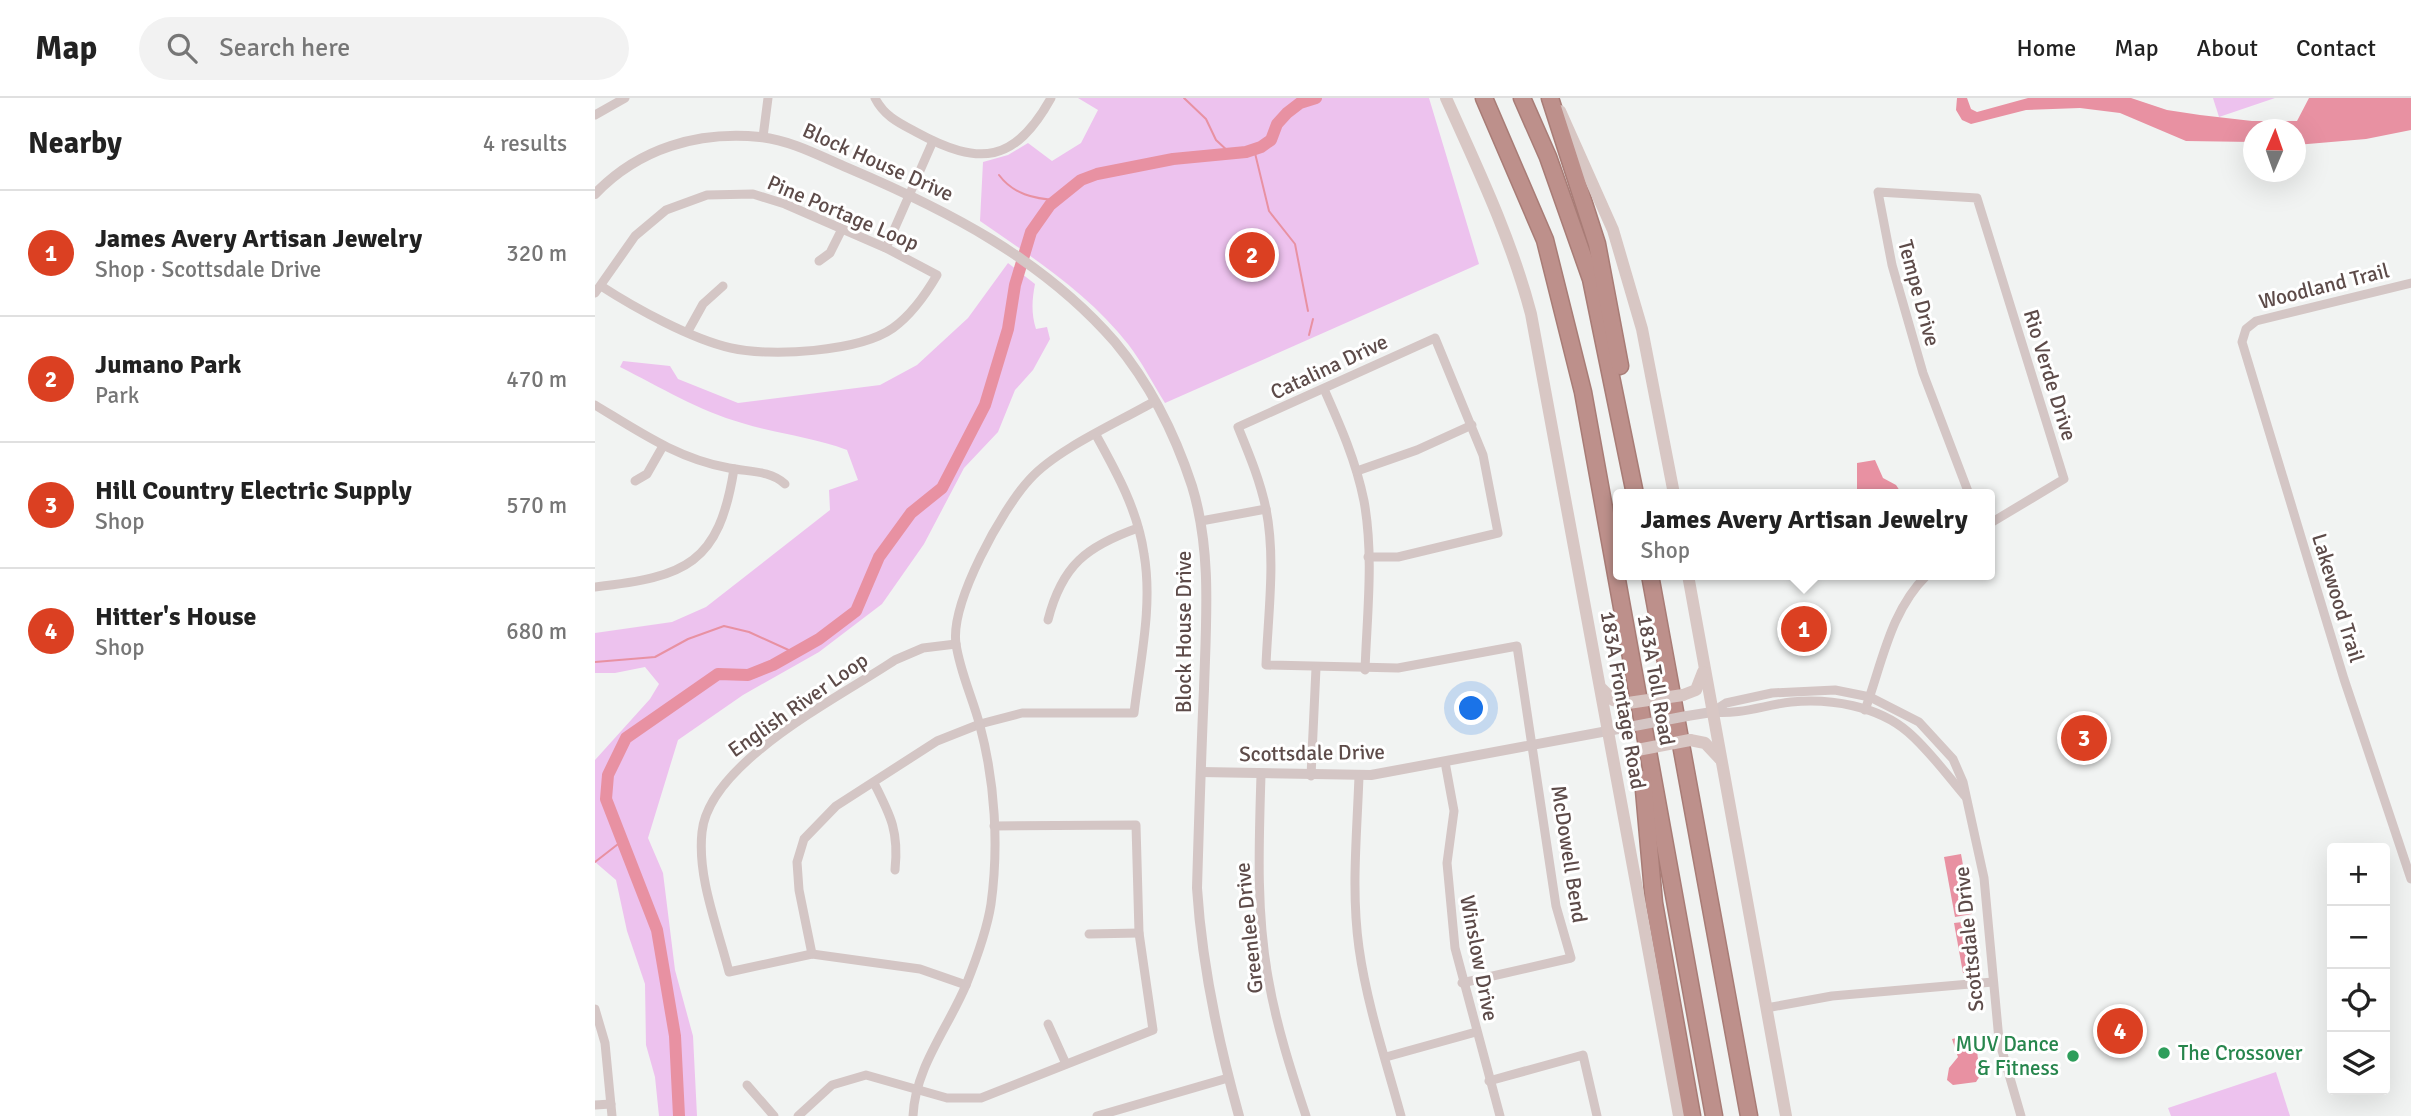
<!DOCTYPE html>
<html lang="en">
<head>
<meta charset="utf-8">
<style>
  body { margin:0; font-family:Signika,sans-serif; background:#f2f2f2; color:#222 }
  .controls { position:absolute; right:21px; bottom:21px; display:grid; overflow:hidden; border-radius:7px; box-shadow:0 7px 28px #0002 }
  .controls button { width:63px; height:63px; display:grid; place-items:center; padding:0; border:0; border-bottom:2px solid #e0e0e0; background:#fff; color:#222; font:35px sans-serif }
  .compass { position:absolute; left:1648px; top:21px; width:63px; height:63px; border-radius:50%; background:#fff; box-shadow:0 7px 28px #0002; rotate:2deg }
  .you { position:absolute; left:877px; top:611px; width:24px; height:24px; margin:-18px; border:5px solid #fff; border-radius:50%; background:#1a73e8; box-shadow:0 0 0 10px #1a73e833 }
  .badge { display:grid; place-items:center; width:46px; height:46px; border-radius:50%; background:#db4022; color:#fff; font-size:23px; font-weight:700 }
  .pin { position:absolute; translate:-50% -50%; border:4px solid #fff; box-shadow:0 2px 7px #0006 }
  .popup { position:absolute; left:1018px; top:391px; width:382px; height:91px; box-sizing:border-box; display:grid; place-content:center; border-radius:7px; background:#fff; filter:drop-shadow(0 2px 5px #0005); font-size:23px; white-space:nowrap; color:#767676 }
  .popup b { font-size:26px; color:#222 }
  .popup::after { content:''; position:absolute; left:50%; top:100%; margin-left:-14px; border:14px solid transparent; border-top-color:#fff }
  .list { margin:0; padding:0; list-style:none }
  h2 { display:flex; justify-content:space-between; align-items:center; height:91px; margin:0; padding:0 28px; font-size:30px }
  h2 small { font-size:23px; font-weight:400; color:#767676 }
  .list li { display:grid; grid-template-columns:46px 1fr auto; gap:21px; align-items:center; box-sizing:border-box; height:126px; padding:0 28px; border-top:2px solid #e0e0e0 }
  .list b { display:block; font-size:26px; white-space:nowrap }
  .list p { margin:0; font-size:23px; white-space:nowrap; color:#767676 }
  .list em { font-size:23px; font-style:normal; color:#767676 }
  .icon { flex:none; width:38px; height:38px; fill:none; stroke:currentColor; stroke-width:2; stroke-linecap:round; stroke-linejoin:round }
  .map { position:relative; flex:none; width:1816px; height:1018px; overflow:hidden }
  header { display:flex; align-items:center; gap:42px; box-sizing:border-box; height:98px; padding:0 35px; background:#fff; border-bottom:2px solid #e0e0e0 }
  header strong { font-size:33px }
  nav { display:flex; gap:38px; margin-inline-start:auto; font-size:24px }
  .search { width:490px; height:63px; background:#f2f2f2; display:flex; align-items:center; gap:18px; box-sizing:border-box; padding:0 24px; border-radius:38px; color:#767676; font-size:26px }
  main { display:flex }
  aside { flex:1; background:#fff }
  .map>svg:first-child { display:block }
</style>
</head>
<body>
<header>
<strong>Map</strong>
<div class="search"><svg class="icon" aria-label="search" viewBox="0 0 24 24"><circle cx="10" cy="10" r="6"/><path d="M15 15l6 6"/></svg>Search here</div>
<nav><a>Home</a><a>Map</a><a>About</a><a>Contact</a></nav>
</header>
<main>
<aside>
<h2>Nearby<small>4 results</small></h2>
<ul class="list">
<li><span class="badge">1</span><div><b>James Avery Artisan Jewelry</b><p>Shop · Scottsdale Drive</p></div><em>320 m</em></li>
<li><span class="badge">2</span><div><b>Jumano Park</b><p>Park</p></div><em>470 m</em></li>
<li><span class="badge">3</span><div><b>Hill Country Electric Supply</b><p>Shop</p></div><em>570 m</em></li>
<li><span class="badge">4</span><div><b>Hitter's House</b><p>Shop</p></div><em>680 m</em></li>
</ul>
</aside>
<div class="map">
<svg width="1816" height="1018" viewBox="0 0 1816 1018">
  <rect width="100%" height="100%" fill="#f1f3f2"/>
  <!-- green -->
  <g fill="#edc2ee">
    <path d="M483 0H834L884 166 570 305C558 286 547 264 533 246 494 196 437 159 385 123L388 64 413 57 433 45 457 63 486 45 503 12Z"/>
    <polygon points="1618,0 1680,0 1624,19"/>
    <path d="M413 165 440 186C437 202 436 215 441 231L452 229 455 241 438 272 420 292 403 334 369 370 329 446 287 506 224 554 148 597 83 642 53 740 68 775 80 872 98 938 102 1018H64L60 979 51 947 50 886 32 833 21 782 0 764V662L55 601 64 586 50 569 20 575H0V535L77 524 111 509 235 412 234 392 263 382 252 352C218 339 182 336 147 325 104 313 65 289 25 269L28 263 75 268 83 281 143 305 285 287 322 267 373 220Z"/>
    <polygon points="1681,974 1695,1018 1576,1018 1573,1010"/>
  </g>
  <!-- water -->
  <g fill="#e891a2">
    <polygon points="1362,0 1372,0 1376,11 1382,14 1433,0 1536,0 1572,12 1605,17 1657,23 1702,23 1714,0 1816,0 1816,32 1771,41 1701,47 1700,32 1658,32 1658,44 1591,43 1525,15 1485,10 1431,12 1376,26 1367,22 1361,12"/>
    <polygon points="1280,362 1288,380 1301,387 1307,396 1262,396 1262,365"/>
    <polygon points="1366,756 1377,816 1360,819 1349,759"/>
    <polygon points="1376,823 1379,825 1382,869 1381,873 1368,875 1359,825"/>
    <polygon points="1380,936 1385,978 1381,984 1358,987 1352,982 1354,970 1363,959 1357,941"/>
  </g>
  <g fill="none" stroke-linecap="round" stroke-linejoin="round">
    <!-- stream -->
    <g stroke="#e891a2" stroke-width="2">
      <polyline points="589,0 611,21 621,42 635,55"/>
      <polyline points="659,51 674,113 700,146 713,213"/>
      <path d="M404 77C418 96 439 101 462 102"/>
      <polyline points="714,237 718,221"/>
      <polyline points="0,564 60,559 93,541 129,528 154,534 198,554"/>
      <polyline points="0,764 27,743"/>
    </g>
    <!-- river -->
    <polyline stroke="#e891a2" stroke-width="12" points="84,1018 80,938 62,832 11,701 13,677 31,640 123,576 153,577 178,567 224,541 261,513 284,459 316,415 347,390 390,307 413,231 420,187 436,134 455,107 486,82 502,76 578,61 651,54 666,49 676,42 682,26 692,15 705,5 721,0"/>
    <!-- motorway casing -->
    <g stroke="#a87c76" stroke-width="19">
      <g id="motorway">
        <polyline points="889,0 950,142 988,294 1119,1018"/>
        <polyline points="927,0 953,59 996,181 1040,396"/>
        <polyline points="955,0 1002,146 1025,268"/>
        <polyline points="1055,477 1154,1018"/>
        <polyline points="1048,681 1059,805 1097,1018"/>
      </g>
    </g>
    <!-- minor -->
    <g stroke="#d4c6c5" stroke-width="9">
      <path d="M280 0C289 18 304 25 321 34 385 69 420 65 456 0"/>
      <polyline points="0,17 30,0"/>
      <polyline points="168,39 173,0"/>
      <polyline points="291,150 338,43"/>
      <polyline points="224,163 235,155 247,131"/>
      <polyline points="1816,185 1661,223 1651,231 1647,244 1749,581 1816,781"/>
      <path d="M0 195 40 138 71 112 112 97 158 96 190 106 291 150 342 177C331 196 316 217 298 230 264 254 175 259 136 250 96 241 40 210 6 188"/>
      <polyline points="93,233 108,206 128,188"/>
      <path d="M729 291C745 327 761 363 769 403 779 458 772 516 770 572"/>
      <path d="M0 307C43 333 83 361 134 370 153 374 175 372 190 386"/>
      <polyline points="762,373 822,352 877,327"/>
      <polyline points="40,383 52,376 68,348"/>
      <polyline points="1374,396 1328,275 1297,167 1283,94 1382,100 1469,381 1394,426"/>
      <polyline points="606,423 671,411"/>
      <path d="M773 459H803L903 435 888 357 840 240 643 329C654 356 665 382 671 411 681 461 673 516 671 567L803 570 922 548 961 808 976 860 867 885"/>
      <path d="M0 489C91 479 124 466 139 371"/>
      <path d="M453 522C467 467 492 448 543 430"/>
      <path d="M361 546 328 550 300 562C245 599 114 664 107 734 102 780 123 830 134 874L217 856 325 871 371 887"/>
      <path d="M1270 612C1287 566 1295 513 1332 477"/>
      <polyline points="1117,614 1131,605 1177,595 1240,592 1275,599 1324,624 1358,661 1368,684 1389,780 1404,942 1426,1018"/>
      <path d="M1117 614C1144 617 1170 607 1196 604 1235 600 1283 608 1313 634 1334 652 1352 677 1370 698"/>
      <polyline points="850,664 859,713 852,765 860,850 905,1018"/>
      <path d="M666 677C664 744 661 812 673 879 681 926 696 973 711 1018"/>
      <polyline points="716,678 721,570"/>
      <path d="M764 678C762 736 756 793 764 850 772 907 791 963 806 1018"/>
      <path d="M279 685C296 718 304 734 300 772"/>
      <polyline points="494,836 544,835"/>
      <path d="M217 856 204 792 202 764 209 741 241 708 342 643 385 626 427 615H539C545 563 558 508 549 456 543 413 522 375 501 337"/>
      <polyline points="1171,910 1237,898 1398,884"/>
      <polyline points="0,911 10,945 17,1018"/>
      <polyline points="453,926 471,966"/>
      <polyline points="791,959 881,934"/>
      <polyline points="894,983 988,957 1002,1018"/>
      <polyline points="152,987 179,1018"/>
      <polyline points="0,1007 16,1006"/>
      <polyline points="203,1018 237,987 271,977 352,1000 386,1000 558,932 544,835 541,727 399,728"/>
      <path d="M318 1018C320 970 353 930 371 887 381 862 392 832 396 806 404 748 400 684 385 628 378 601 365 574 361 546 355 505 407 411 435 381 462 351 524 324 560 303"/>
      <polyline points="502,1018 633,980"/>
    </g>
    <!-- tertiary -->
    <g stroke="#d4c6c5" stroke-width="10">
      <path d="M0 96C44 50 103 33 165 39 195 42 225 58 253 70 352 112 448 161 520 244 555 286 580 336 597 388 617 453 611 523 609 591 606 657 604 723 602 790 607 868 623 943 644 1018"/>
      <polyline points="1092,618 1117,614"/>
      <polyline points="606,674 776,677 1034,629"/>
    </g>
    <!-- secondary -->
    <g stroke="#d8c7c4" stroke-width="12">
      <path d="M851 0C883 71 916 140 936 216L1084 1018"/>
      <polyline points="965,13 1018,132 1047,231 1079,396"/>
      <polyline points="1093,477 1191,1018"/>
      <polyline points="1007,591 1018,602 1033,605"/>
      <polyline points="1088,597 1101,592 1108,574"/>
      <polyline points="1095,642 1110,645 1126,662"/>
    </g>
    <!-- motorway -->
    <use href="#motorway" stroke="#bd908b" stroke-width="16"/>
    <!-- tertiary-bridge -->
    <polyline stroke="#d4c6c5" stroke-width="10" points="1034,629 1092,618"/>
    <!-- secondary-bridge -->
    <g stroke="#d8c7c4" stroke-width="12">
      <polyline points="1033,605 1088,597"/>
      <polyline points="1037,653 1095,642"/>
    </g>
  </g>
  <!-- markers -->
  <g fill="#2e9e5b" stroke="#fff" stroke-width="2.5">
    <circle cx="1569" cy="955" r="7"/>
    <circle cx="1478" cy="958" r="7"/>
  </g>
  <g text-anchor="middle" stroke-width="6" stroke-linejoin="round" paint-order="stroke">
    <!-- street labels -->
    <g font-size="21" fill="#5d4b49" stroke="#fff">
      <text transform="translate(283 64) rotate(24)" y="7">Block House Drive</text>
      <text transform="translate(248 115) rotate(23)" y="7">Pine Portage Loop</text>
      <text transform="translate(1729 188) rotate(-14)" y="7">Woodland Trail</text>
      <text transform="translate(1324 195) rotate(75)" y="7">Tempe Drive</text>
      <text transform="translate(734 269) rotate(-25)" y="7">Catalina Drive</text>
      <text transform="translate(1455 277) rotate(73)" y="7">Rio Verde Drive</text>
      <text transform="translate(1743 500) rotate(73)" y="7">Lakewood Trail</text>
      <text transform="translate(589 534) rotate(-90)" y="7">Block House Drive</text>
      <text transform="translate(1061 582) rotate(80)" y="7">183A Toll Road</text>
      <text transform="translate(1028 602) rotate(80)" y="7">183A Frontage Road</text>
      <text transform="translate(203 607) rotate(-35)" y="7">English River Loop</text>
      <text transform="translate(717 655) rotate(-1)" y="7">Scottsdale Drive</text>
      <text transform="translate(974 756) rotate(81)" y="7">McDowell Bend</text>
      <text transform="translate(654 830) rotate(-96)" y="7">Greenlee Drive</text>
      <text transform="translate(1374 841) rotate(-96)" y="7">Scottsdale Drive</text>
      <text transform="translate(884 860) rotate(79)" y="7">Winslow Drive</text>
    </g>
    <!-- leisure labels -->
    <g font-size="21" fill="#27864d" stroke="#fff" text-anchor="end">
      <text x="1464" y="953">MUV Dance<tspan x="1464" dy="24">&amp; Fitness</tspan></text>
      <text x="1583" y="962" text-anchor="start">The Crossover</text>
    </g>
  </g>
</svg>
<div class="controls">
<button>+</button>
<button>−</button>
<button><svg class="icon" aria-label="locate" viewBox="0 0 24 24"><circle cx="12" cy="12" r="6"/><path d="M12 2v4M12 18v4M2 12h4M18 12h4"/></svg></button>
<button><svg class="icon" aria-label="layers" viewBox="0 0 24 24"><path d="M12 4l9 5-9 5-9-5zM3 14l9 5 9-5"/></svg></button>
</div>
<svg class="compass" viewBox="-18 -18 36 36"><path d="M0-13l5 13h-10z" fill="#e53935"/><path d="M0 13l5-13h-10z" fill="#767676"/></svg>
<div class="you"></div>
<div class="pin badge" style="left:1209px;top:531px">1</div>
<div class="popup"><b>James Avery Artisan Jewelry</b>Shop</div>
<div class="pin badge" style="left:657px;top:157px">2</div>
<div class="pin badge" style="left:1489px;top:640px">3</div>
<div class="pin badge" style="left:1525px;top:933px">4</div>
</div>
</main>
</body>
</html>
